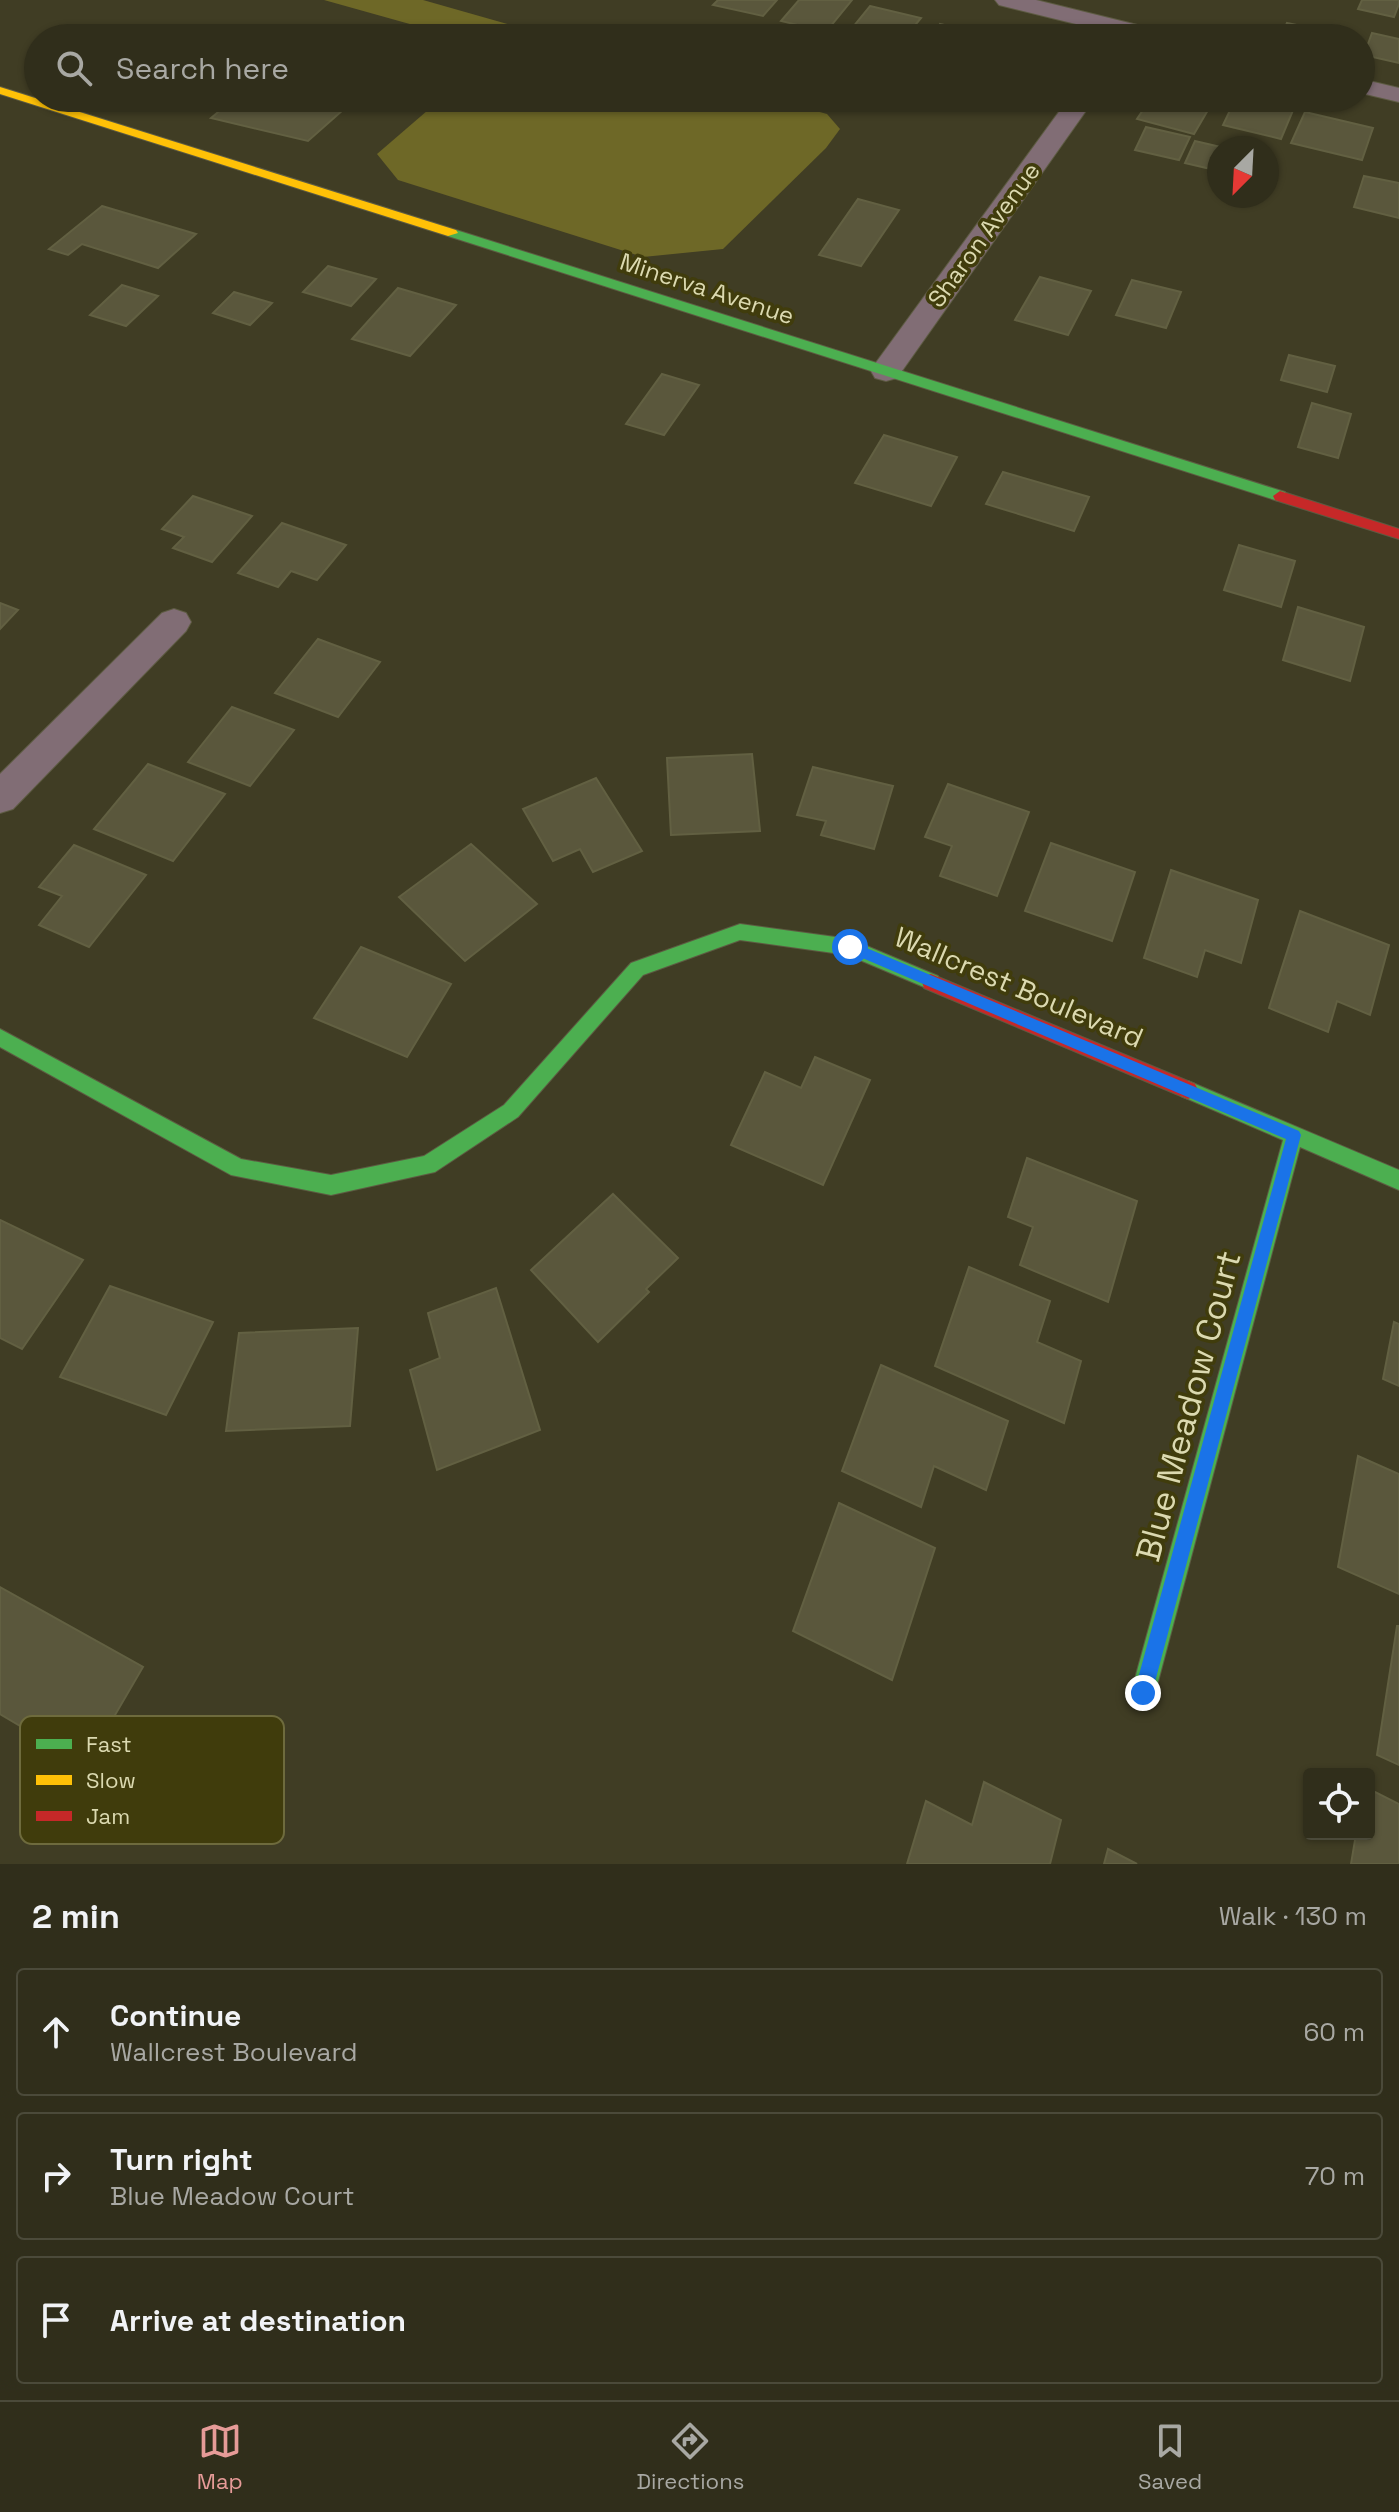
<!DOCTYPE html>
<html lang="en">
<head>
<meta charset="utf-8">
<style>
  body { margin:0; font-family:"Space Grotesk",sans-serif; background:#3c3a28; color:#f1f3f6 }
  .controls { position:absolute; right:24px; bottom:24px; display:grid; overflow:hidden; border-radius:8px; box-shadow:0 2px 6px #0004 }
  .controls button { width:72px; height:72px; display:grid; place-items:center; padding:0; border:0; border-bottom:2px solid #4b4a3a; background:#302e1b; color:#f1f3f6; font:40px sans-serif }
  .compass { position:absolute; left:1207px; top:136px; width:72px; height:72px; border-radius:50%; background:#302e1b; box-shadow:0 2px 6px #0004; rotate:204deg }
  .stop { position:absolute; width:24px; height:24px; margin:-18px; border:6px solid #1a73e8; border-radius:50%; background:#fff }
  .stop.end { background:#1a73e8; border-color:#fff; box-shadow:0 2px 8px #0008 }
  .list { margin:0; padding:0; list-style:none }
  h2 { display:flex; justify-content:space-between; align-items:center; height:104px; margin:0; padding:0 32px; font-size:34px }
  h2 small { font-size:26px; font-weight:400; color:#a8a8a3 }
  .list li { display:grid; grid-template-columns:52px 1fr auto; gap:24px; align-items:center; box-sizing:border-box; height:128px; margin:0 16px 16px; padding:0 16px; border:2px solid #4b4a3a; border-radius:8px }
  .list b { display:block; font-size:30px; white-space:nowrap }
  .list p { margin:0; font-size:26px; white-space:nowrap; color:#a8a8a3 }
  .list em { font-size:26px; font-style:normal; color:#a8a8a3 }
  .icon { flex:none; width:44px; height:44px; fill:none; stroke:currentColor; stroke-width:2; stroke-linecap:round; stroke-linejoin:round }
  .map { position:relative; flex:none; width:1399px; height:1864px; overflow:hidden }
  .search { position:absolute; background:#302e1b; box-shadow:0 2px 6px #0004; left:24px; right:24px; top:24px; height:88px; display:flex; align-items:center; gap:20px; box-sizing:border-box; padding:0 28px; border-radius:44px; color:#a8a8a3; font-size:30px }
  .sheet { height:536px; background:#302e1b }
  nav { display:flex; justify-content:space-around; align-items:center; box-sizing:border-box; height:112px; border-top:2px solid #4b4a3a; background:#302e1b; font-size:22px; color:#a8a8a3 }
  nav a { display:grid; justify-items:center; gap:4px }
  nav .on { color:#e69b98 }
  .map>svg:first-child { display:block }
</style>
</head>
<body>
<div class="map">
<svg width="1399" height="1864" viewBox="0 0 1399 1864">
  <rect width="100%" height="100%" fill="#403d24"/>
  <!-- green -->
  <g fill="#6e6827">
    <polygon points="324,0 423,0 557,38 442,38 424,28"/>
    <polygon points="442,98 769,98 827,114 840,129 826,148 723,249 643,257 398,180 377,154"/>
  </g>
  <!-- building -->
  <g fill="#5a573c" stroke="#626042" stroke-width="2">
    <polygon points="718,0 777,0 763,16 713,5"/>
    <polygon points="799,0 852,0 826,32 781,21"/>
    <polygon points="1362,0 1399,0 1399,4 1394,17 1358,9"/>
    <polygon points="870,6 921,18 911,30 919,32 914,38 844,38"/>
    <polygon points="1287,23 1336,33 1334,38 1280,38"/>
    <polygon points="940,24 995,36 931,38"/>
    <polygon points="125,28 161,38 112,38"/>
    <polygon points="1372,33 1399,39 1399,63 1364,55"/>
    <polygon points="235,98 287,98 308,104 314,98 352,102 308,141 211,118"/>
    <polygon points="971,98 1017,98 1008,110 969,101"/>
    <polygon points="1151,98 1215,98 1194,134 1137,119"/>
    <polygon points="1258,100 1294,108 1281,139 1223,125 1233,104 1253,109"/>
    <polygon points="1305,112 1373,128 1362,160 1291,143"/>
    <polygon points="1146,127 1190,137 1179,160 1135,150"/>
    <polygon points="1195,141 1225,148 1219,148 1219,171 1185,163"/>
    <polygon points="1364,176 1399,183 1399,218 1354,207"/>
    <polygon points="858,199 899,210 861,266 819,255"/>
    <polygon points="102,206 196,234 158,268 82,244 68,255 49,249"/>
    <polygon points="328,266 376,279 351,306 303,292"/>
    <polygon points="1040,277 1091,291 1068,335 1015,320"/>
    <polygon points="1132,280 1181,292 1166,328 1116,315"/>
    <polygon points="122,285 158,296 126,326 90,315"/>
    <polygon points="398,288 456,305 410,356 352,339"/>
    <polygon points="234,292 272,303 250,325 213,313"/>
    <polygon points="1289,355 1335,366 1327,392 1281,380"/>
    <polygon points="662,374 699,385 664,435 626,424"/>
    <polygon points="1312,403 1351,414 1338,458 1298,447"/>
    <polygon points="884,435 957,457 931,506 855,483"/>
    <polygon points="1003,472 1089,497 1074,531 986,504"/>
    <polygon points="193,496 252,516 212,562 173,548 184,537 162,529"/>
    <polygon points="282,523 346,545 317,580 291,571 278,587 238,573"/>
    <polygon points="1239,545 1295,561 1281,607 1224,590"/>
    <polygon points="0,603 18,610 0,629"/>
    <polygon points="1298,607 1364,627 1350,681 1283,660"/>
    <polygon points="318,639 380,662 338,717 275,693"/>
    <polygon points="232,707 294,730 250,786 188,762"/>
    <polygon points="752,754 760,831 671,835 667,758"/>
    <polygon points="148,764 225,794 173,861 94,829"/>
    <polygon points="813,767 893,786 874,849 821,835 826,821 797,815"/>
    <polygon points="596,778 642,851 593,872 580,849 553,861 523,809"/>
    <polygon points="948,784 1029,812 997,896 940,876 952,846 925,837"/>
    <polygon points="1051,843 1135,872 1112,941 1025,911"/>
    <polygon points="471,844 537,904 465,961 399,897"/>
    <polygon points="74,845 146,875 89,947 39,925 62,896 39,887"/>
    <polygon points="1171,870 1258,900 1241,963 1205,950 1197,977 1144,958"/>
    <polygon points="1300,911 1389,945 1370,1015 1337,1001 1328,1032 1269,1008"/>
    <polygon points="361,947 451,984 407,1057 314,1018"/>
    <polygon points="815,1057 870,1080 823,1185 731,1145 765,1072 801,1088"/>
    <polygon points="1027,1158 1137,1201 1108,1302 1020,1265 1033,1227 1008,1217"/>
    <polygon points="613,1194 678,1258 646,1289 649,1292 598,1342 531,1270"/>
    <polygon points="0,1220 83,1260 22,1349 0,1338"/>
    <polygon points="969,1267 1050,1301 1037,1342 1081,1361 1064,1423 935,1366"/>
    <polygon points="110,1286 213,1322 166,1415 60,1377"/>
    <polygon points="496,1288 540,1430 437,1470 410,1370 440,1358 428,1313"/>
    <polygon points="1394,1322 1399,1324 1399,1386 1383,1379"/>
    <polygon points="358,1328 350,1426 226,1431 239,1333"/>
    <polygon points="881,1365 1008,1421 986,1490 934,1466 921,1507 842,1471"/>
    <polygon points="1358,1456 1399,1474 1399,1594 1338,1567"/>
    <polygon points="839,1503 935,1548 892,1680 793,1631"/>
    <polygon points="0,1587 143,1667 86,1765 0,1714"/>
    <polygon points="1397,1626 1399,1626 1399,1765 1377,1755"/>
    <polygon points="984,1782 1061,1820 1050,1864 907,1864 926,1801 972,1825"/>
    <polygon points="1369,1789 1399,1804 1399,1864 1351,1864 1356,1834 1369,1834"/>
    <polygon points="1108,1849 1137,1864 1104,1864"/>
  </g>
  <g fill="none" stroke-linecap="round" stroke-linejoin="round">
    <!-- street casing -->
    <g stroke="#5d5b42" stroke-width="2">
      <g id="street">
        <polygon points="995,0 1036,0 1170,33 1174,38 1133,38 999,5"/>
        <polygon points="1361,79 1399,88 1399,102 1361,93"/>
        <polygon points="1069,98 1095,98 897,378 886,381 875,378 871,371 875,364"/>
        <polygon points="174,609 186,613 191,622 186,631 13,809 0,813 0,774 162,613"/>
      </g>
    </g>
    <!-- fast casing -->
    <g stroke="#5d5b42" stroke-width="2">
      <g id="fast">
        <polygon points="448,230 456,230 1285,492 1287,496 1280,501 1275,500 448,236"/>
        <polygon points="740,924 850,939 938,976 940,982 938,988 931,990 848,955 740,940 643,975 518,1117 435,1172 331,1195 231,1175 0,1047 0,1029 241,1159 331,1175 424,1156 504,1105 631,963"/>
        <polygon points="1188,1081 1399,1170 1399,1190 1300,1147 1155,1693 1152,1702 1143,1705 1134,1702 1131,1693 1283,1140 1181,1096 1178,1090 1181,1084"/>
      </g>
    </g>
    <!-- slow casing -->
    <g stroke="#5d5b42" stroke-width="2">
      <polygon id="slow" points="0,87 456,230 458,233 448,236 0,94"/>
    </g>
    <!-- jam casing -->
    <g stroke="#5d5b42" stroke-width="2">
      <g id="jam">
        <polygon points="1280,491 1399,529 1399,539 1275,500 1273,496"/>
        <polygon points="931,974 1195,1084 1198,1090 1195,1096 1188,1099 924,988 922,982 924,976"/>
      </g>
    </g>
    <!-- street -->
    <use href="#street" fill="#816d75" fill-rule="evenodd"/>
    <!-- fast -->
    <use href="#fast" fill="#4caf50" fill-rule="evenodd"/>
    <!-- slow -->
    <use href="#slow" fill="#ffc107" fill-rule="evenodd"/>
    <!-- jam -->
    <use href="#jam" fill="#c62828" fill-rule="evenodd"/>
  </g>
  <!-- route -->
  <polygon fill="#1a73e8" points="850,941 1299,1131 1301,1135 1152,1693 1143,1702 1134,1693 1286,1139 846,951 844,947"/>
  <g text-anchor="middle" stroke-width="7" stroke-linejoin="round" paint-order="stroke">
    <!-- far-street labels -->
    <g font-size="24" fill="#dbd9b0" stroke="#403c0c">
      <text transform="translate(984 235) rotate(-54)" y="8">Sharon Avenue</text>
      <text transform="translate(707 289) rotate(18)" y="8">Minerva Avenue</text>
    </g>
    <!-- street labels -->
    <g font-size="28" fill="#dbd9b0" stroke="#403c0c">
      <text transform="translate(1019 987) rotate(23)" y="10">Wallcrest Boulevard</text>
    </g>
    <!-- near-street labels -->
    <g font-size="34" fill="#dbd9b0" stroke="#403c0c">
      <text transform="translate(1188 1406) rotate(-75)" y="12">Blue Meadow Court</text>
    </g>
  </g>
  <!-- legend -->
  <rect x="20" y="1716" width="264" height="128" rx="12" fill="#403c0c" stroke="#6e6b3d" stroke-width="2"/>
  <rect x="36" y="1739" width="36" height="10" fill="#4caf50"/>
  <rect x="36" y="1775" width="36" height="10" fill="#ffc107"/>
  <rect x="36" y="1811" width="36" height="10" fill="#c62828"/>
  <g font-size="22" fill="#dbd9b0">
    <text x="86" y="1752">Fast</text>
    <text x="86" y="1788">Slow</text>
    <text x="86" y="1824">Jam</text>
  </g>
</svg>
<div class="controls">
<button><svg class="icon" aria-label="locate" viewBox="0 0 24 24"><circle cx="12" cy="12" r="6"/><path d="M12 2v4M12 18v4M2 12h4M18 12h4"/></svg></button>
</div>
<svg class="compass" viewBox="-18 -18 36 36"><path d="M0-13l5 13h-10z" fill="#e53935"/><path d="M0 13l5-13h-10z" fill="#a8a8a3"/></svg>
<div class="stop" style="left:850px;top:947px"></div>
<div class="stop end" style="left:1143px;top:1693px"></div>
<div class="search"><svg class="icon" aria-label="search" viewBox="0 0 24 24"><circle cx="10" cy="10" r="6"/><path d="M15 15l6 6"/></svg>Search here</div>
</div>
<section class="sheet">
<h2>2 min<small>Walk · 130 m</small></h2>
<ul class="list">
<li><svg class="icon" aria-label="ahead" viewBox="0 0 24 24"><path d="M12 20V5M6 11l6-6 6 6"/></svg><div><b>Continue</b><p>Wallcrest Boulevard</p></div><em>60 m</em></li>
<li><svg class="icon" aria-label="right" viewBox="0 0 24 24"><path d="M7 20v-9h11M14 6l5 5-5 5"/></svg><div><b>Turn right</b><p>Blue Meadow Court</p></div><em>70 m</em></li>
<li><svg class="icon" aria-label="arrive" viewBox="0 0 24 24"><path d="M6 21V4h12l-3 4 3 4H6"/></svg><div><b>Arrive at destination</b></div></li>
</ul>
</section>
<nav>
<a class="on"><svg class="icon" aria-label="map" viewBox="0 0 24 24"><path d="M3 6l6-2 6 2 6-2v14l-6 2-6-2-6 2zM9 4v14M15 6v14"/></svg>Map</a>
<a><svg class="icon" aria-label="directions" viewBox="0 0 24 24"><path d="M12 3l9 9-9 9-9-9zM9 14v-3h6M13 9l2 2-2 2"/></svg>Directions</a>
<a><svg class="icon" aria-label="saved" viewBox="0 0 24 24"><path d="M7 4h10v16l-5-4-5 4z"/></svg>Saved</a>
</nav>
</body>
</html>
